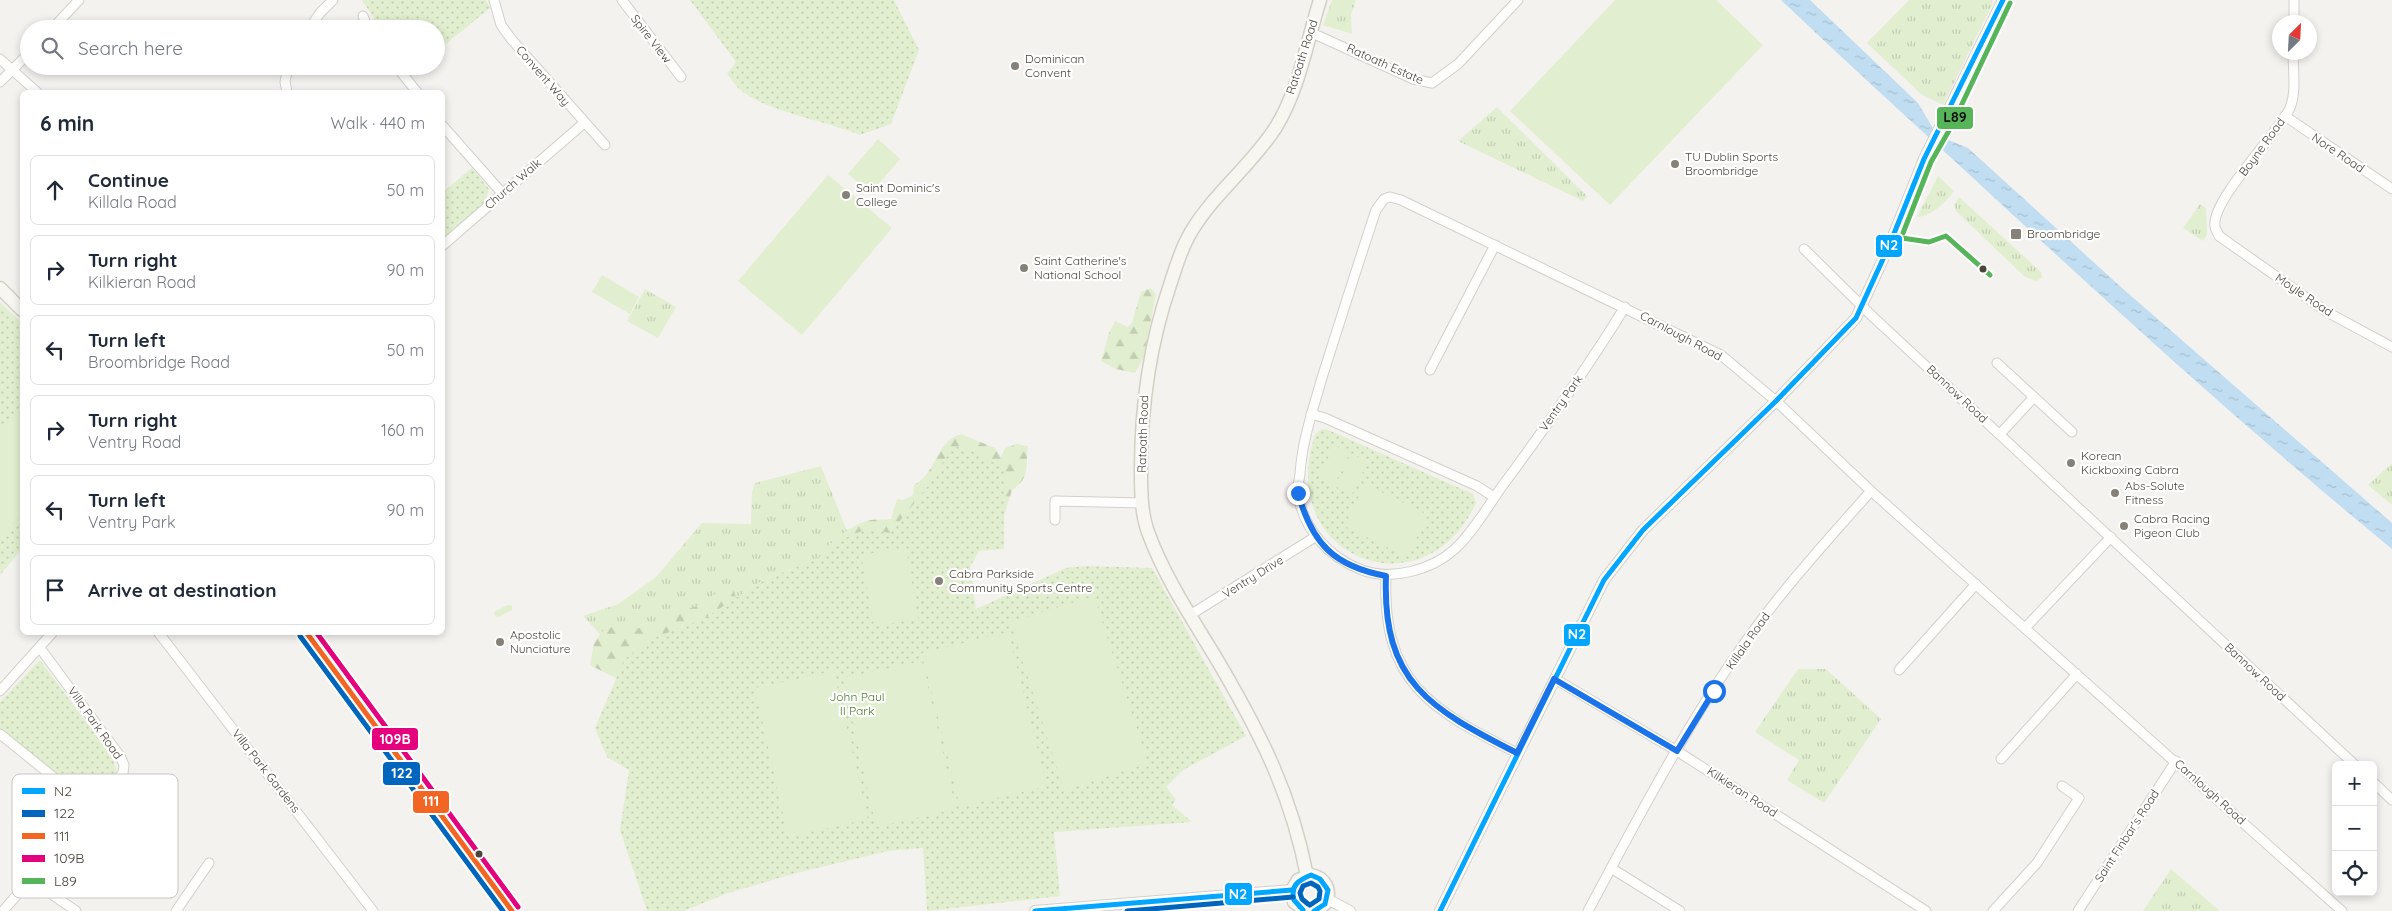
<!DOCTYPE html>
<html lang="en">
<head>
<meta charset="utf-8">
<style>
  body { margin:0; font-family:Quicksand,sans-serif; background:#f6f6f7; color:#1f2937 }
  .controls { position:absolute; right:15px; bottom:15px; display:grid; overflow:hidden; border-radius:8px; box-shadow:0 2px 8px #0003 }
  .controls button { width:45px; height:45px; display:grid; place-items:center; padding:0; border:0; border-bottom:1px solid #e0e1e3; background:#fff; color:#1f2937; font:25px sans-serif }
  .compass { position:absolute; left:2272px; top:15px; width:45px; height:45px; border-radius:50%; background:#fff; box-shadow:0 2px 8px #0003; rotate:24deg }
  .stop { position:absolute; width:15px; height:15px; margin:-11px; border:4px solid #1a73e8; border-radius:50%; background:#fff }
  .stop.end { background:#1a73e8; border-color:#fff; box-shadow:0 1px 5px #0008 }
  .list { margin:0; padding:0; list-style:none }
  h2 { display:flex; justify-content:space-between; align-items:center; height:65px; margin:0; padding:0 20px; font-size:21px }
  h2 small { font-size:16px; font-weight:400; color:#747a83 }
  .list li { display:grid; grid-template-columns:32px 1fr auto; gap:15px; align-items:center; box-sizing:border-box; height:70px; margin:0 10px 10px; padding:0 10px; border:1px solid #e0e1e3; border-radius:8px }
  .list b { display:block; font-size:19px; white-space:nowrap }
  .list p { margin:0; font-size:16px; white-space:nowrap; color:#747a83 }
  .list em { font-size:16px; font-style:normal; color:#747a83 }
  .icon { flex:none; width:28px; height:28px; fill:none; stroke:currentColor; stroke-width:2; stroke-linecap:round; stroke-linejoin:round }
  .map { position:relative; flex:none; width:2392px; height:911px; overflow:hidden }
  .search { position:absolute; background:#fff; box-shadow:0 2px 8px #0003; left:20px; top:20px; width:425px; height:55px; display:flex; align-items:center; gap:12px; box-sizing:border-box; padding:0 18px; border-radius:28px; color:#747a83; font-size:19px }
  .panel { position:absolute; background:#fff; box-shadow:0 2px 8px #0003; left:20px; top:90px; width:425px; height:545px; border-radius:8px }
  .map>svg:first-child { display:block }
</style>
</head>
<body>
<div class="map">
<svg width="2392" height="911" viewBox="0 0 2392 911">
  <defs>
    <pattern id="grass-tufts" width="24" height="20" patternUnits="userSpaceOnUse" patternTransform="scale(1.25)"><rect width="24" height="20" fill="#e1eecf"/><path d="M3 7l-1-3M5 7V3M7 7l1-3M15 17l-1-3M17 17v-4M19 17l1-3" fill="none" stroke="#c3cdb2"/></pattern>
    <pattern id="forest-firs" width="22" height="20" patternUnits="userSpaceOnUse" patternTransform="scale(1.25)"><rect width="22" height="20" fill="#e1eecf"/><path d="M5 1l3.5 6h-7zM16 11l3.5 6h-7z" fill="#c3cdb2"/></pattern>
    <pattern id="park-dots" width="8" height="8" patternUnits="userSpaceOnUse" patternTransform="scale(1.25)"><rect width="8" height="8" fill="#e1eecf"/><path d="M2 2h.1M6 6h.1" fill="none" stroke="#c3cdb2" stroke-width="1.8" stroke-linecap="round"/></pattern>
    <pattern id="water-ripples" width="26" height="14" patternUnits="userSpaceOnUse" patternTransform="scale(1.25)"><rect width="26" height="14" fill="#c0ddf1"/><path d="M2 4q2-2 4 0t4 0M15 11q2-2 4 0t4 0" fill="none" stroke="#a6bfcf"/></pattern>
  </defs>
  <rect width="100%" height="100%" fill="#f4f2ee"/>
  <!-- grass -->
  <g fill="url(#grass-tufts)">
    <polygon points="1332,0 1356,0 1351,15 1352,34 1323,25"/>
    <polygon points="1909,0 1992,0 1993,3 1943,105 1921,94 1867,43"/>
    <polygon points="1497,107 1587,196 1583,201 1458,141"/>
    <path d="M1938 176 1954 191C1946 202 1932 216 1917 217Z"/>
    <polygon points="1959,197 2041,272 2042,278 2036,281 2025,277 1956,211 1954,205"/>
    <polygon points="2200,204 2206,208 2207,234 2203,241 2183,228"/>
    <polygon points="645,289 676,307 658,338 627,321"/>
    <polygon points="2392,463 2392,505 2368,485"/>
    <polygon points="821,466 849,536 818,558 760,582 705,618 624,660 583,616 618,604 656,577 702,523 751,524 752,492 755,483"/>
    <polygon points="508,605 512,606 512,610 498,617 494,615 495,611"/>
    <polygon points="1798,669 1826,669 1881,719 1824,803 1787,780 1799,760 1755,732"/>
    <polygon points="2171,869 2220,911 2143,911"/>
  </g>
  <!-- forest -->
  <g fill="url(#forest-firs)">
    <polygon points="1151,288 1156,294 1144,357 1135,373 1116,369 1101,361 1109,333 1115,321 1128,327 1132,323 1141,292"/>
    <path d="M961 434 995 448 1001 457 1005 448 1017 444 1028 446C1025 465 1031 478 1012 490L1000 529 929 511 836 564 818 554C836 540 848 525 871 520 878 519 884 520 891 519L897 499 903 500 913 495 914 485C939 471 933 443 961 434Z"/>
    <polygon points="733,588 740,611 653,697 590,665 594,643 607,625 624,633 651,624 673,612 698,606 715,594"/>
  </g>
  <!-- park -->
  <g fill="url(#park-dots)">
    <polygon points="362,0 486,0 490,8 436,52 436,29 375,29 371,24 374,18"/>
    <path d="M690 0H894L919 50 891 124 860 135C827 121 764 111 739 89 735 85 731 78 727 74L736 62Z"/>
    <polygon points="472,168 489,189 485,202 443,240 443,192"/>
    <polygon points="0,302 22,323 22,549 0,575"/>
    <path d="M1326 429 1473 494 1476 503C1425 615 1274 559 1315 435L1320 430Z"/>
    <polygon points="960,445 1004,468 1004,549 979,551 970,567 976,609 1066,568 1086,566 1152,568 1246,736 1183,770 1166,787 1176,800 1172,805 1192,822 1054,832 1060,896 927,911 923,848 888,851 796,873 725,894 684,911 647,911 620,830 629,770 607,757 595,728 624,660 649,640 705,618 760,582 818,558 849,536 867,529 890,533 933,480 948,453"/>
    <polygon points="40,660 113,758 117,772 90,804 0,728 0,702"/>
  </g>
  <!-- pitch -->
  <g fill="#e1eecf">
    <polygon points="1615,0 1716,0 1763,45 1610,205 1510,111"/>
    <polygon points="878,139 900,159 871,193 848,174"/>
    <polygon points="828,175 892,228 802,335 738,281"/>
    <polygon points="602,275 639,297 630,314 592,292"/>
    <polygon points="22,411 22,514 0,537 0,433"/>
    <polygon points="1334,445 1350,453 1334,485 1319,477"/>
    <polygon points="1352,454 1368,462 1352,494 1336,487"/>
    <polygon points="1365,484 1428,515 1407,557 1344,526"/>
    <polygon points="906,547 918,619 874,626 861,555"/>
    <polygon points="1094,596 1148,763 1064,790 1010,622"/>
    <polygon points="1008,632 1047,786 960,807 922,653"/>
    <polygon points="922,661 956,809 876,827 843,678"/>
    <polygon points="834,671 868,819 788,837 755,688"/>
  </g>
  <!-- water -->
  <path fill="url(#water-ripples)" d="M1781 0H1810L1918 103 1934 130 1946 139 1968 148 2122 288 2392 523V549C2247 430 2109 304 1972 177 1908 118 1844 60 1781 0Z"/>
  <g fill="none" stroke-linecap="round" stroke-linejoin="round">
    <!-- minor casing -->
    <g stroke="#d2d0cb" stroke-width="11">
      <g id="minor">
        <polyline points="494,0 501,25 512,40 605,145"/>
        <polyline points="622,0 681,77"/>
        <polyline points="363,16 368,29"/>
        <polyline points="2294,22 2294,0"/>
        <polyline points="52,29 79,0"/>
        <polyline points="309,29 320,13 333,0"/>
        <polyline points="1310,32 1413,79 1432,83 1458,64 1518,0"/>
        <path d="M2293 52C2293 70 2297 94 2289 110 2276 135 2211 201 2215 226 2215 229 2218 233 2219 236L2327 312 2392 347"/>
        <polyline points="0,59 37,92"/>
        <polyline points="396,66 417,92"/>
        <polyline points="0,82 29,53"/>
        <polyline points="287,92 285,82 288,66"/>
        <polyline points="2285,116 2392,189"/>
        <polyline points="442,125 502,193"/>
        <polyline points="442,246 584,123"/>
        <polyline points="1804,249 1871,315 2355,765"/>
        <path d="M1625 307C1587 368 1546 427 1503 485 1488 506 1474 531 1455 549 1432 570 1391 581 1362 570 1328 557 1304 530 1298 494 1297 488 1299 481 1300 474 1302 442 1312 413 1321 381 1339 324 1357 267 1376 210L1384 199 1390 197 1401 200 1721 355 1776 401 1871 491 2342 911"/>
        <polyline points="1997,363 2072,432"/>
        <polyline points="1430,370 1495,245"/>
        <polyline points="1311,414 1325,418 1477,486 1494,497"/>
        <polyline points="2000,434 2034,397"/>
        <polyline points="1055,520 1055,501 1142,503"/>
        <path d="M1386 576C1382 683 1430 709 1517 753"/>
        <polyline points="1190,615 1315,537"/>
        <polyline points="2026,627 2111,537"/>
        <polyline points="158,632 373,911"/>
        <polyline points="1899,670 1976,584"/>
        <polyline points="1555,679 1677,751 1926,911"/>
        <polyline points="0,691 53,632"/>
        <polyline points="0,734 93,809"/>
        <polyline points="2001,759 2077,674"/>
        <polyline points="2373,782 2392,800"/>
        <polyline points="1611,868 1680,911"/>
        <polyline points="31,880 76,911"/>
        <polyline points="3,911 123,773 124,765 120,756 40,648"/>
        <polyline points="176,911 209,863"/>
        <path d="M1588 911C1644 807 1703 692 1777 600 1807 562 1839 527 1871 491"/>
        <polyline points="1993,911 2037,863 2079,798 2062,786"/>
        <polyline points="2078,911 2176,761"/>
      </g>
    </g>
    <!-- tertiary casing -->
    <g stroke="#d2d0cb" stroke-width="12">
      <g id="tertiary">
        <polyline points="1327,899 1350,911"/>
        <polyline points="1035,911 1292,890"/>
        <polyline points="1440,911 1604,580 1643,530 1776,401 1856,318 1889,246 1924,159 2003,0"/>
      </g>
    </g>
    <!-- secondary casing -->
    <g stroke="#d3cfc5" stroke-width="15">
      <g id="secondary">
        <polyline points="0,288 22,310"/>
        <polyline points="306,632 512,911"/>
        <path d="M1307 876C1291 793 1261 735 1219 663 1194 621 1165 579 1148 532 1141 513 1141 490 1141 470 1141 407 1149 346 1170 285 1176 267 1181 248 1191 232 1214 193 1252 165 1276 127 1299 90 1307 41 1320 0"/>
        <path d="M1307 911 1294 902 1292 890 1298 880 1311 875C1326 878 1332 891 1325 904L1314 911"/>
      </g>
    </g>
    <!-- minor -->
    <use href="#minor" stroke="#fdfdfc" stroke-width="9"/>
    <!-- tertiary -->
    <use href="#tertiary" stroke="#fdfdfc" stroke-width="10"/>
    <!-- secondary -->
    <use href="#secondary" stroke="#f7f6f1" stroke-width="12"/>
    <!-- bus-1 casing -->
    <g stroke="#fff" stroke-width="9">
      <g id="bus-1">
        <path d="M1303 910 1294 900C1290 885 1299 880 1311 875L1320 879 1328 890 1325 904 1314 911"/>
        <polyline points="1035,911 1292,890"/>
        <polyline points="1440,911 1604,580 1643,530 1776,401 1856,318 1889,246 1924,159 2003,0"/>
      </g>
    </g>
    <!-- bus-2 casing -->
    <g stroke="#fff" stroke-width="9">
      <g id="bus-2">
        <polyline points="300,636 503,911"/>
        <polyline points="1308,904 1302,899 1300,893 1303,886 1311,883 1318,887 1320,891 1319,899 1310,905"/>
        <polyline points="1127,911 1293,897"/>
      </g>
    </g>
    <!-- bus-3 casing -->
    <g stroke="#fff" stroke-width="9">
      <polyline id="bus-3" points="306,632 512,911"/>
    </g>
    <!-- bus-4 casing -->
    <g stroke="#fff" stroke-width="9">
      <polyline id="bus-4" points="316,632 518,907"/>
    </g>
    <!-- bus-5 casing -->
    <g stroke="#fff" stroke-width="9">
      <g id="bus-5">
        <polyline points="1903,233 1931,162 1951,127 2010,3"/>
        <polyline points="1895,237 1929,242 1946,236 1990,275"/>
      </g>
    </g>
    <!-- bus-1 -->
    <use href="#bus-1" stroke="#00a6ff" stroke-width="5"/>
    <!-- bus-2 -->
    <use href="#bus-2" stroke="#0065bd" stroke-width="5"/>
    <!-- bus-3 -->
    <use href="#bus-3" stroke="#f26522" stroke-width="5"/>
    <!-- bus-4 -->
    <use href="#bus-4" stroke="#e5007d" stroke-width="5"/>
    <!-- bus-5 -->
    <use href="#bus-5" stroke="#56b559" stroke-width="5"/>
  </g>
  <g fill="none" stroke-linecap="round" stroke-linejoin="round">
    <!-- route -->
    <path stroke="#1a73e8" stroke-width="6" d="M1298 493C1312 543 1333 566 1386 576 1382 683 1431 709 1517 753L1554 679 1677 751 1714 691"/>
  </g>
  <!-- markers -->
  <g fill="#868178" stroke="#fff" stroke-width="2">
    <circle cx="1015" cy="66" r="5"/>
    <circle cx="1675" cy="164" r="5"/>
    <circle cx="846" cy="195" r="5"/>
    <rect x="2010" y="228" width="12" height="12" rx="2.5"/>
    <circle cx="1024" cy="268" r="5"/>
    <circle cx="2071" cy="463" r="5"/>
    <circle cx="2115" cy="493" r="5"/>
    <circle cx="2124" cy="526" r="5"/>
    <circle cx="939" cy="581" r="5"/>
    <circle cx="500" cy="642" r="5"/>
  </g>
  <g fill="#4b4439" stroke="#fff" stroke-width="2">
    <circle cx="1983" cy="269" r="4.5"/>
    <circle cx="479" cy="854" r="4.5"/>
  </g>
  <g text-anchor="middle" stroke-width="4.5" stroke-linejoin="round" paint-order="stroke">
    <!-- street labels -->
    <g font-size="12" fill="#4b4439" stroke="#fff">
      <text transform="translate(651 39) rotate(52)" y="4">Spire View</text>
      <text transform="translate(1302 57) rotate(-72)" y="4">Ratoath Road</text>
      <text transform="translate(1385 64) rotate(24)" y="4">Ratoath Estate</text>
      <text transform="translate(543 76) rotate(49)" y="4">Convent Way</text>
      <text transform="translate(2262 147) rotate(-54)" y="4">Boyne Road</text>
      <text transform="translate(2338 153) rotate(34)" y="4">Nore Road</text>
      <text transform="translate(513 184) rotate(-41)" y="4">Church Walk</text>
      <text transform="translate(2304 295) rotate(34)" y="4">Moyle Road</text>
      <text transform="translate(1681 336) rotate(28)" y="4">Carnlough Road</text>
      <text transform="translate(1957 394) rotate(43)" y="4">Bannow Road</text>
      <text transform="translate(1561 403) rotate(-55)" y="4">Ventry Park</text>
      <text transform="translate(1143 434) rotate(-88)" y="4">Ratoath Road</text>
      <text transform="translate(1253 577) rotate(-32)" y="4">Ventry Drive</text>
      <text transform="translate(1748 641) rotate(-55)" y="4">Killala Road</text>
      <text transform="translate(2255 672) rotate(43)" y="4">Bannow Road</text>
      <text transform="translate(95 723) rotate(55)" y="4">Villa Park Road</text>
      <text transform="translate(266 771) rotate(52)" y="4">Villa Park Gardens</text>
      <text transform="translate(1742 792) rotate(33)" y="4">Kilkieran Road</text>
      <text transform="translate(2210 792) rotate(42)" y="4">Carnlough Road</text>
      <text transform="translate(2127 836) rotate(-57)" y="4">Saint Finbar's Road</text>
    </g>
    <!-- poi labels -->
    <g font-size="12" fill="#4b4439" stroke="#fff" text-anchor="start">
      <text x="1025" y="63">Dominican<tspan x="1025" dy="14">Convent</tspan></text>
      <text x="1685" y="161">TU Dublin Sports<tspan x="1685" dy="14">Broombridge</tspan></text>
      <text x="856" y="192">Saint Dominic's<tspan x="856" dy="14">College</tspan></text>
      <text x="2027" y="238">Broombridge</text>
      <text x="1034" y="265">Saint Catherine's<tspan x="1034" dy="14">National School</tspan></text>
      <text x="2081" y="460">Korean<tspan x="2081" dy="14">Kickboxing Cabra</tspan></text>
      <text x="2125" y="490">Abs-Solute<tspan x="2125" dy="14">Fitness</tspan></text>
      <text x="2134" y="523">Cabra Racing<tspan x="2134" dy="14">Pigeon Club</tspan></text>
      <text x="949" y="578">Cabra Parkside<tspan x="949" dy="14">Community Sports Centre</tspan></text>
      <text x="510" y="639">Apostolic<tspan x="510" dy="14">Nunciature</tspan></text>
    </g>
    <!-- park labels -->
    <g font-size="12" fill="#4a7f2a" stroke="#fff">
      <text x="857" y="701">John Paul<tspan x="857" dy="14">II Park</tspan></text>
    </g>
  </g>
  <!-- legend -->
  <rect x="12" y="774" width="166" height="124" rx="8" fill="#fff" stroke="#c9c7c4" stroke-width="1"/>
  <rect x="22" y="788" width="23" height="6" fill="#00a6ff"/>
  <rect x="22" y="810" width="23" height="7" fill="#0065bd"/>
  <rect x="22" y="833" width="23" height="6" fill="#f26522"/>
  <rect x="22" y="855" width="23" height="7" fill="#e5007d"/>
  <rect x="22" y="878" width="23" height="6" fill="#56b559"/>
  <g font-size="14" fill="#4b4439">
    <text x="54" y="796">N2</text>
    <text x="54" y="818">122</text>
    <text x="54" y="841">111</text>
    <text x="54" y="863">109B</text>
    <text x="54" y="886">L89</text>
  </g>
  <g stroke="#fff" stroke-width="2">
    <rect x="1936" y="106" width="38" height="24" rx="5" fill="#56b559"/>
    <rect x="1875" y="234" width="28" height="24" rx="5" fill="#00a6ff"/>
    <rect x="1563" y="623" width="28" height="24" rx="5" fill="#00a6ff"/>
    <rect x="371" y="727" width="48" height="24" rx="5" fill="#e5007d"/>
    <rect x="382" y="761" width="39" height="25" rx="5" fill="#0065bd"/>
    <rect x="412" y="790" width="38" height="24" rx="5" fill="#f26522"/>
    <rect x="1224" y="882" width="29" height="24" rx="5" fill="#00a6ff"/>
  </g>
  <g font-size="14" text-anchor="middle" font-weight="bold" fill="#fff">
    <text x="1889" y="250">N2</text>
    <text x="1577" y="639">N2</text>
    <text x="395" y="744">109B</text>
    <text x="402" y="778">122</text>
    <text x="431" y="806">111</text>
    <text x="1238" y="899">N2</text>
  </g>
  <g font-size="14" text-anchor="middle" font-weight="bold" fill="#111">
    <text x="1955" y="122">L89</text>
  </g>
</svg>
<div class="controls">
<button>+</button>
<button>−</button>
<button><svg class="icon" aria-label="locate" viewBox="0 0 24 24"><circle cx="12" cy="12" r="6"/><path d="M12 2v4M12 18v4M2 12h4M18 12h4"/></svg></button>
</div>
<svg class="compass" viewBox="-18 -18 36 36"><path d="M0-13l5 13h-10z" fill="#e53935"/><path d="M0 13l5-13h-10z" fill="#747a83"/></svg>
<div class="stop" style="left:1714px;top:691px"></div>
<div class="stop end" style="left:1298px;top:493px"></div>
<div class="search"><svg class="icon" aria-label="search" viewBox="0 0 24 24"><circle cx="10" cy="10" r="6"/><path d="M15 15l6 6"/></svg>Search here</div>
<section class="panel">
<h2>6 min<small>Walk · 440 m</small></h2>
<ul class="list">
<li><svg class="icon" aria-label="ahead" viewBox="0 0 24 24"><path d="M12 20V5M6 11l6-6 6 6"/></svg><div><b>Continue</b><p>Killala Road</p></div><em>50 m</em></li>
<li><svg class="icon" aria-label="right" viewBox="0 0 24 24"><path d="M7 20v-9h11M14 6l5 5-5 5"/></svg><div><b>Turn right</b><p>Kilkieran Road</p></div><em>90 m</em></li>
<li><svg class="icon" aria-label="left" viewBox="0 0 24 24"><path d="M17 20v-9H6M10 6l-5 5 5 5"/></svg><div><b>Turn left</b><p>Broombridge Road</p></div><em>50 m</em></li>
<li><svg class="icon" aria-label="right" viewBox="0 0 24 24"><path d="M7 20v-9h11M14 6l5 5-5 5"/></svg><div><b>Turn right</b><p>Ventry Road</p></div><em>160 m</em></li>
<li><svg class="icon" aria-label="left" viewBox="0 0 24 24"><path d="M17 20v-9H6M10 6l-5 5 5 5"/></svg><div><b>Turn left</b><p>Ventry Park</p></div><em>90 m</em></li>
<li><svg class="icon" aria-label="arrive" viewBox="0 0 24 24"><path d="M6 21V4h12l-3 4 3 4H6"/></svg><div><b>Arrive at destination</b></div></li>
</ul>
</section>
</div>
</body>
</html>
